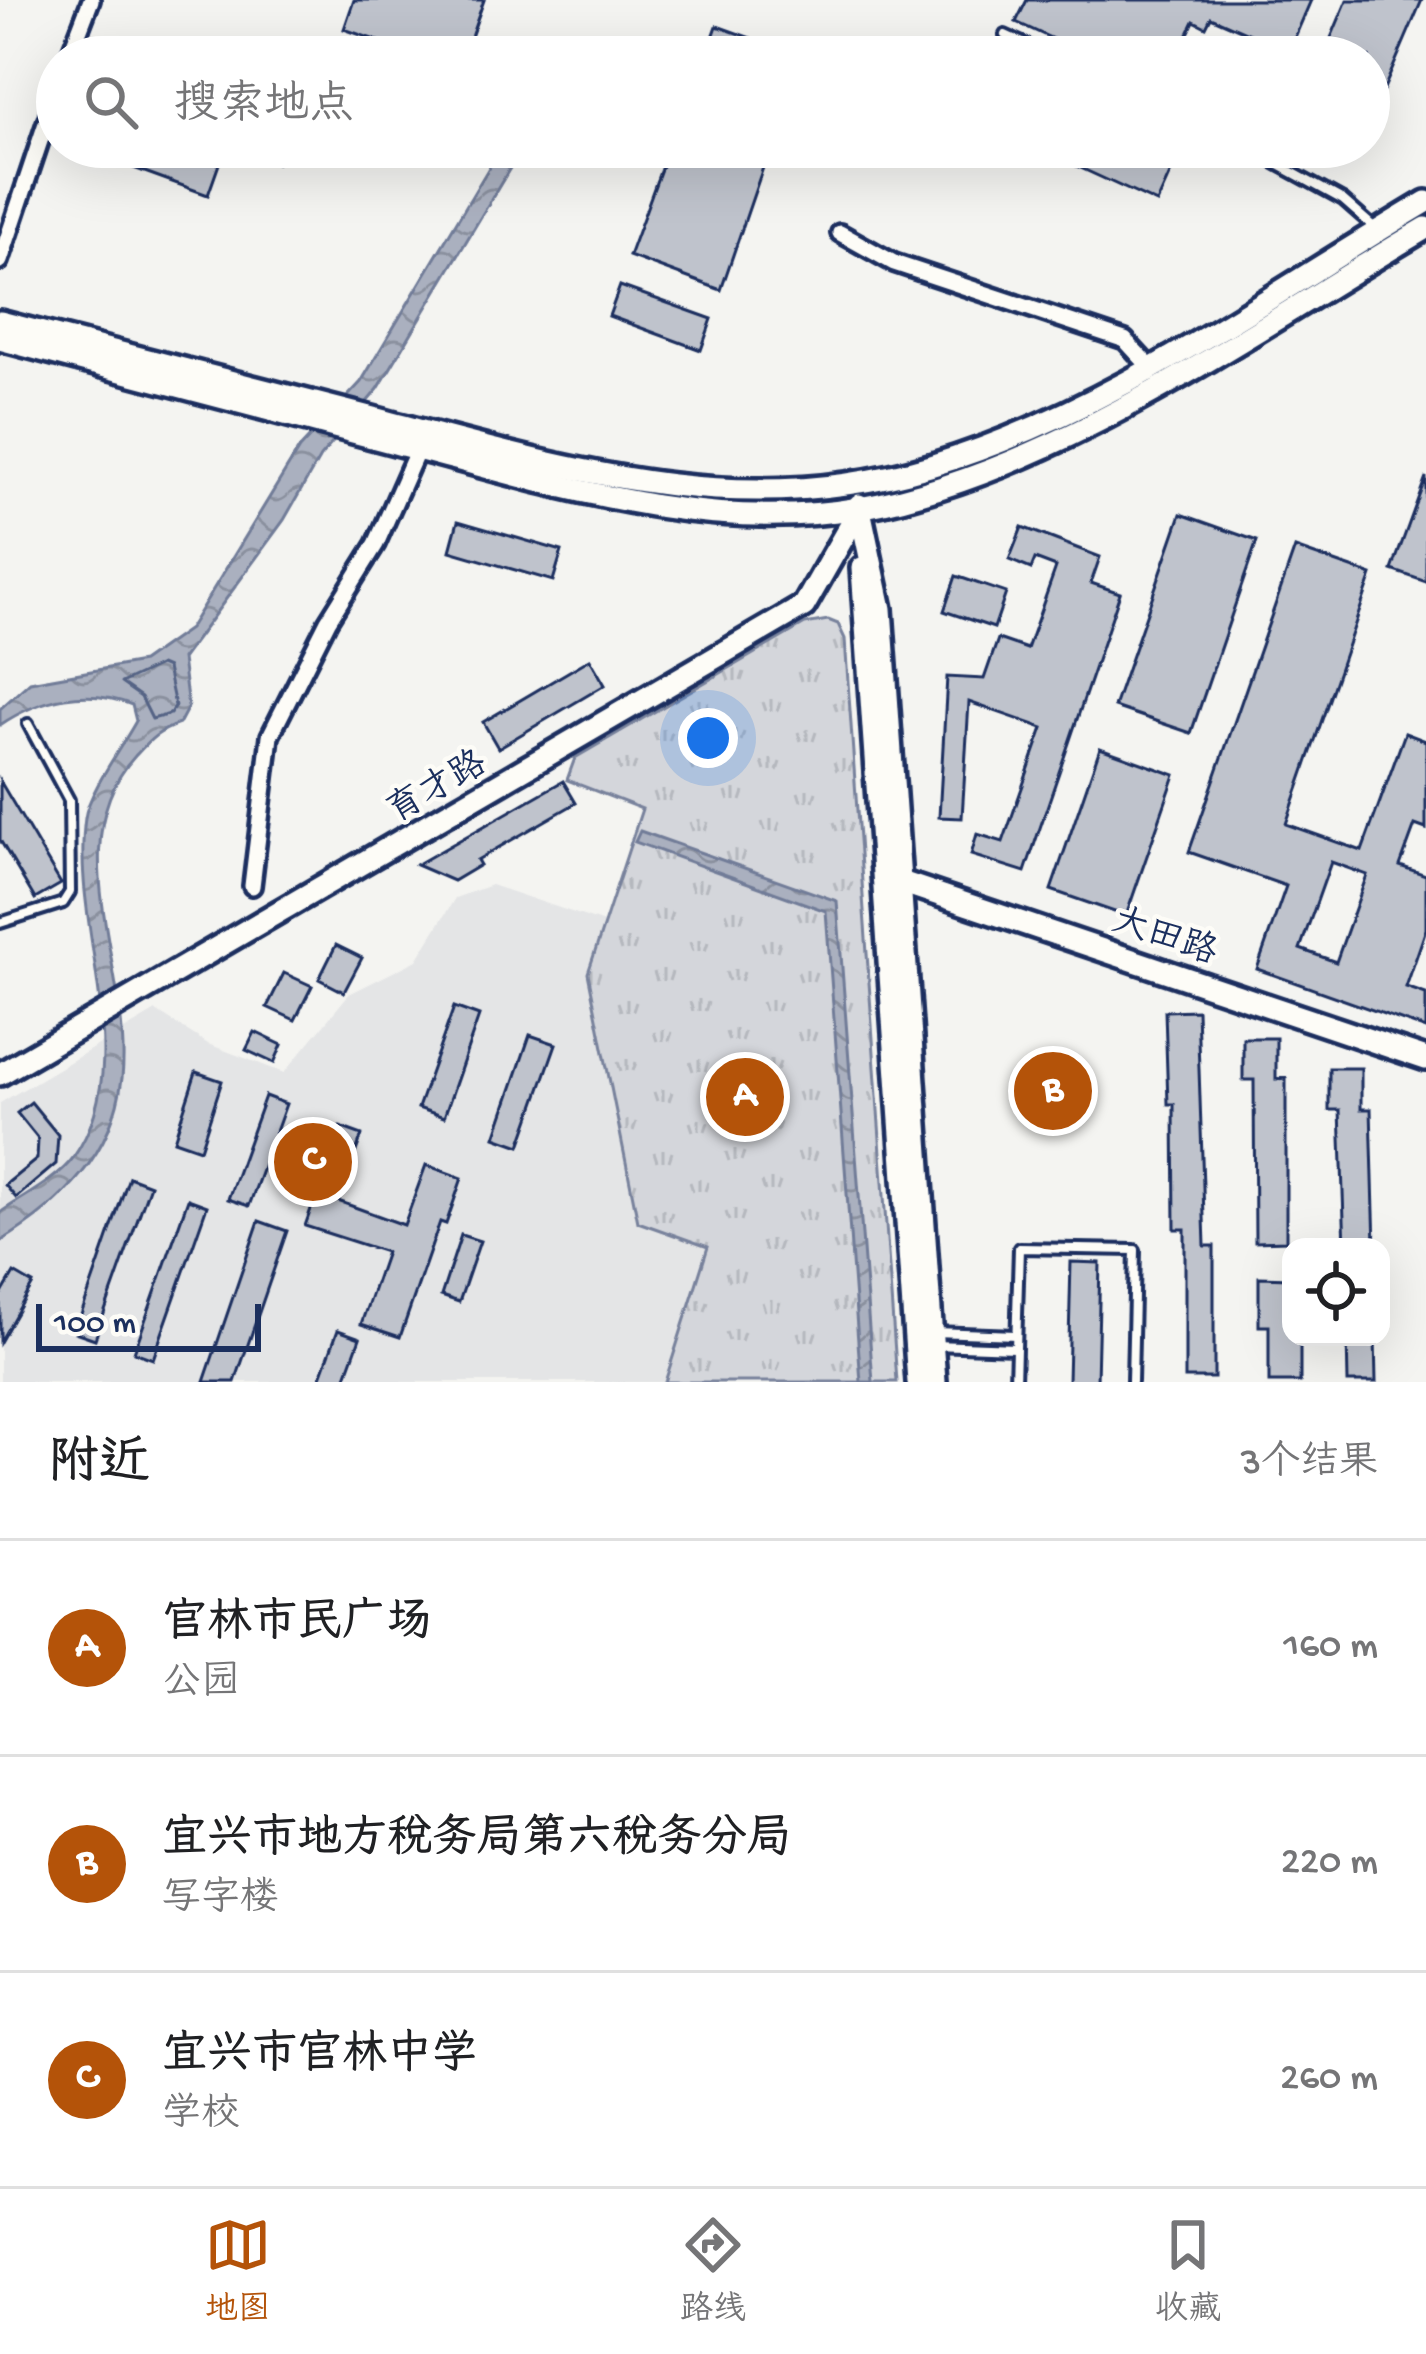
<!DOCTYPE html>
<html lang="zh">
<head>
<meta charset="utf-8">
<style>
  body { margin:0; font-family:"Gochi Hand","LXGW WenKai TC",sans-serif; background:#f6f6f6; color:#202124 }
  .controls { position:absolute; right:36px; bottom:36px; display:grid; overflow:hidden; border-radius:24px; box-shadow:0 12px 48px #0002 }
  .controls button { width:108px; height:108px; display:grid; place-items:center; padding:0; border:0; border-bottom:3px solid #e0e0e0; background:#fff; color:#202124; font:60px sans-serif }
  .scale { position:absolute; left:36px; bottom:30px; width:225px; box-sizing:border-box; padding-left:12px; border:6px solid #1b2f5e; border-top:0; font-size:33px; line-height:42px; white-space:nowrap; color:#1b2f5e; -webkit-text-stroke:9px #fdfcf7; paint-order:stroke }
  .you { position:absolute; left:708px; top:738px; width:42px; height:42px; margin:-30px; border:9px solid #fff; border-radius:50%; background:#1a73e8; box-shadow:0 0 0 18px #1a73e833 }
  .badge { display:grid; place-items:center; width:78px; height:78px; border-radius:50%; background:#b45309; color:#fff; font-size:39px; font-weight:700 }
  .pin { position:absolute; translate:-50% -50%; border:6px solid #fff; box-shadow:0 3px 12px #0006 }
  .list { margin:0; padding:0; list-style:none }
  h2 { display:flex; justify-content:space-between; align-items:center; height:156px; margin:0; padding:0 48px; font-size:51px }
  h2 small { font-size:39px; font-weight:400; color:#757577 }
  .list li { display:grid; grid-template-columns:78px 1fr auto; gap:36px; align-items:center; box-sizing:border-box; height:216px; padding:0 48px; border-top:3px solid #e0e0e0 }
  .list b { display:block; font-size:45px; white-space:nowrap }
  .list p { margin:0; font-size:39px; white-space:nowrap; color:#757577 }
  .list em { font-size:39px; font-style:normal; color:#757577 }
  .icon { flex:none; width:66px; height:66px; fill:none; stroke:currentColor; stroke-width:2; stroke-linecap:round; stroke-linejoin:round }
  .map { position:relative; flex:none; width:1426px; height:1382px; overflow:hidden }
  .search { position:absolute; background:#fff; box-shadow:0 12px 48px #0002; left:36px; right:36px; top:36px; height:132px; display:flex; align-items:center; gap:30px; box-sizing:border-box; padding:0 42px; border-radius:66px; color:#757577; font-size:45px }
  .sheet { height:804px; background:#fff }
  nav { display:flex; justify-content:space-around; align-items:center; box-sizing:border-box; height:168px; border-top:3px solid #e0e0e0; background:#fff; font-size:33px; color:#757577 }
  nav a { display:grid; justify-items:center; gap:6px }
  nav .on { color:#b45309 }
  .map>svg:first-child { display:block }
</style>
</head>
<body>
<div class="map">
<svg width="1426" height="1382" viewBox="0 0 1426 1382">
  <defs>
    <pattern id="grass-tufts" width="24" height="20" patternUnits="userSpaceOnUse" patternTransform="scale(3)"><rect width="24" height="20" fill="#d4d6db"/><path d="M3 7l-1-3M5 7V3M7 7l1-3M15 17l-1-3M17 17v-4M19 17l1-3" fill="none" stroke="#b5b8be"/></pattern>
    <pattern id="water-waves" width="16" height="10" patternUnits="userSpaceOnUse" patternTransform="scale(3)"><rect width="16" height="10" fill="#aab0bf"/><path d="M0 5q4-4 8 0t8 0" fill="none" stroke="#8a909e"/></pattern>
  </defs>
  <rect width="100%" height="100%" fill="#f4f4f1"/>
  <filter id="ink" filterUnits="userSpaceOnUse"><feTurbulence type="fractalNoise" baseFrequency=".00833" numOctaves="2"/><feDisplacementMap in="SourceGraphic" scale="24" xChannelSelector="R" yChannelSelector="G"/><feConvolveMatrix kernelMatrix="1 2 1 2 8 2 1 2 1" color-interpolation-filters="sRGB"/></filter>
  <g filter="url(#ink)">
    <!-- built -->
    <polygon fill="#e4e5e6" points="491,885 604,923 588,973 709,1246 665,1382 0,1382 0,1103 156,1011 208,1044 284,1073 349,994 417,960 455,898"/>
    <!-- grass -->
    <polygon fill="url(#grass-tufts)" stroke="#78829c" stroke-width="3" points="828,620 838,624 845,639 897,1382 665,1382 708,1247 638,1222 588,973 642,809 567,780 575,758 805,624"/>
    <!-- water -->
    <g fill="url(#water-waves)" stroke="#717c98" stroke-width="3">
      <path d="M494 159 510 168 378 389 320 457 284 520 182 659 188 707 179 724C158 731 150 740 135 756 57 841 133 976 122 1078 113 1155 62 1204 0 1242V1213C22 1197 57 1180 73 1158 141 1061 70 928 85 818 88 793 123 745 136 721L132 705C88 687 40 698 0 725V709L30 682 142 662 189 629 299 449 361 382Z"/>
      <polygon points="640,831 837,901 873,1382 861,1382 826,911 635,842"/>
    </g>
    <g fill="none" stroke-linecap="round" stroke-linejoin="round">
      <!-- shore -->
      <polygon stroke="#546385" stroke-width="3" points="160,665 167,668 175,706 170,714 152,719 141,697 121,683"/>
    </g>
    <!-- building -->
    <g fill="#bfc3cc" stroke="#1b2f5e" stroke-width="3" fill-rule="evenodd">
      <polygon points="354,0 484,0 464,57 423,57 344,29"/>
      <polygon points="1027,0 1311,0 1289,51 1211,17 1206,27 1194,21 1177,57 1092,57 1016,22"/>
      <polygon points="1347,0 1422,0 1383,91 1369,85 1369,57 1323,57"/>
      <polygon points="717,26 799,55 799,57 706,57"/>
      <polygon points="134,38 182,55 182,57 128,57"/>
      <polygon points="76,147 225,147 208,195"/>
      <polygon points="236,147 282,147 277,163"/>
      <polygon points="669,147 770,147 721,290 629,256"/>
      <polygon points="1035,147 1182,147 1157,203"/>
      <polygon points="620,286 712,319 701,350 609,316"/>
      <polygon points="1426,477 1426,582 1392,570"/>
      <polygon points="1181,514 1257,541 1191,733 1114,707"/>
      <polygon points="458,521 562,551 553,581 450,551"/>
      <polygon points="1022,527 1100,557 1091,583 1120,593 1025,872 971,855 977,834 1003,842 1043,728 969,702 962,818 939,817 947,677 984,679 998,639 1027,649 1056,567 1035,559 1031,569 1009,560"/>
      <path d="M1295 548 1372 575 1286 824 1362 851 1405 733 1426 741V829L1415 825 1400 866 1426 875V929L1406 987 1426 994V1029L1257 969 1286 886 1189 852ZM1331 862 1367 875 1336 962 1300 949Z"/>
      <polygon points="956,576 1006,593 994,628 944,611"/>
      <polygon points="590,659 605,685 498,748 483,722"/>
      <polygon points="1100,748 1175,775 1126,916 1051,890"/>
      <polygon points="0,781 61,884 35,899 0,840"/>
      <polygon points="563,781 576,803 477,860 480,865 453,881 416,865"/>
      <polygon points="336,945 362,958 344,992 319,979"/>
      <polygon points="284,973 312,986 295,1020 267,1007"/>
      <polygon points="454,1007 479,1016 444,1117 418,1108"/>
      <polygon points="1197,1010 1205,1246 1214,1246 1214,1378 1185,1378 1185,1229 1175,1229 1174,1104 1168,1104 1165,1011"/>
      <polygon points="255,1032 282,1045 274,1063 246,1050"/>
      <polygon points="530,1035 556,1044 520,1146 495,1137"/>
      <polygon points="1243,1038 1276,1038 1276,1079 1286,1078 1286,1241 1255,1242 1254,1080 1243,1080"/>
      <polygon points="1329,1068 1361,1068 1361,1109 1371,1109 1375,1247 1345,1247 1340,1110 1329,1110"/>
      <polygon points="196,1072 222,1081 200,1149 174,1140"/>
      <polygon points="265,1096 286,1104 249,1206 228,1199"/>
      <polygon points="31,1102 58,1135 56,1164 16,1198 5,1185 37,1159 38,1139 17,1113"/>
      <polygon points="340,1127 362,1135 338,1201 404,1225 426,1165 462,1178 446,1224 440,1222 400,1337 361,1324 386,1252 305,1226"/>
      <polygon points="129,1177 150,1185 95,1339 75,1332"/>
      <polygon points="188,1199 207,1206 153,1359 134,1352"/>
      <polygon points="259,1221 287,1231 235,1382 204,1382"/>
      <polygon points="461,1235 480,1241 459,1302 441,1296"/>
      <polygon points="1071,1262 1100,1263 1097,1382 1068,1382"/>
      <polygon points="14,1273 33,1284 0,1342 0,1297"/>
      <polygon points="1259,1277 1290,1278 1290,1325 1291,1337 1300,1337 1300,1382 1269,1382 1269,1326 1259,1326"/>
      <polygon points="338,1330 360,1338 344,1382 319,1382"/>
      <polygon points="1347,1337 1375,1337 1376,1382 1348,1382"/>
    </g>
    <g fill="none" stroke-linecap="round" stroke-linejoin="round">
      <!-- lane casing -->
      <g stroke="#1b2f5e" stroke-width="16">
        <g id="lane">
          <polyline points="1005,35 1053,57"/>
          <polyline points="1246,147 1343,200 1376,229"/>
          <polyline points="0,923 63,903 70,892 69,800 28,724"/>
          <polyline points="934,1332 1016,1335"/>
          <polyline points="934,1345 1015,1348"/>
          <polyline points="1015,1382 1019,1248 1135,1250 1132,1382"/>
        </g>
      </g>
      <!-- street casing -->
      <g stroke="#1b2f5e" stroke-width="24">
        <g id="street">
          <polyline points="69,57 91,0"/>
          <polyline points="840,233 894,263 1125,340 1149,366"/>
          <polyline points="0,261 57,90"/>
          <polyline points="252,886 270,736 328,621 376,544 418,449"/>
        </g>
      </g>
      <!-- secondary casing -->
      <g stroke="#1b2f5e" stroke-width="30">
        <g id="secondary">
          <path d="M0 322C123 354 246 385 369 417 558 466 735 524 930 466 1108 413 1267 296 1426 202"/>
          <path d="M0 339C132 374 264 408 395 443 546 482 702 535 859 508 1054 474 1257 327 1426 228"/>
          <polyline points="859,505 881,609 935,1382"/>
          <polyline points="862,568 918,1382"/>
          <polyline points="889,878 1426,1059"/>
          <polyline points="0,1074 804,606 860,508"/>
        </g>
      </g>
      <!-- lane -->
      <use href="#lane" stroke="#fdfcf7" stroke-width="8"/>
      <!-- street -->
      <use href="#street" stroke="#fdfcf7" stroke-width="15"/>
      <!-- secondary -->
      <use href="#secondary" stroke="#fdfcf7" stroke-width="21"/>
    </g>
  </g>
  <g text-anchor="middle" stroke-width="9" stroke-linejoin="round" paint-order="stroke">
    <!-- street labels -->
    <g font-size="36" fill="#1b2f5e" stroke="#fdfcf7">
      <text transform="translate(435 784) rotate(-30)" y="13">育才路</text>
      <text transform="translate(1166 933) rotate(19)" y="13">大田路</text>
    </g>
  </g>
</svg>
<div class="controls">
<button><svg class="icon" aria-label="locate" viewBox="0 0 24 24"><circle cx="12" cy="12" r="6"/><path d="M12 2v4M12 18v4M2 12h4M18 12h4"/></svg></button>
</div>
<div class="scale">100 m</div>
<div class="you"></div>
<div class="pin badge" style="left:745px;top:1097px">A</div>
<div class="pin badge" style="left:1053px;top:1091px">B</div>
<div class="pin badge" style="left:313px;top:1162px">C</div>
<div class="search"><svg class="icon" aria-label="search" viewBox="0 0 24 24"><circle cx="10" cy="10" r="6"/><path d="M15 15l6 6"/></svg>搜索地点</div>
</div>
<section class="sheet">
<h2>附近<small>3个结果</small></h2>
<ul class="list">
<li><span class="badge">A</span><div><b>官林市民广场</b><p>公园</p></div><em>160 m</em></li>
<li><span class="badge">B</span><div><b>宜兴市地方税务局第六税务分局</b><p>写字楼</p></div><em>220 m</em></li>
<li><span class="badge">C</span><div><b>宜兴市官林中学</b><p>学校</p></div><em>260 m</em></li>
</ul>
</section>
<nav>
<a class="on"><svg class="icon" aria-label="map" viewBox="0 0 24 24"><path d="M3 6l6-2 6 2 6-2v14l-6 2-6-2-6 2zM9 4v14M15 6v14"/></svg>地图</a>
<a><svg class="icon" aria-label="directions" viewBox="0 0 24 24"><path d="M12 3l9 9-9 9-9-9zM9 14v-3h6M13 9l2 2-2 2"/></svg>路线</a>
<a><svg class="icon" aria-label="saved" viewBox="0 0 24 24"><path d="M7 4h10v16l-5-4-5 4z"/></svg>收藏</a>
</nav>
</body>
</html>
